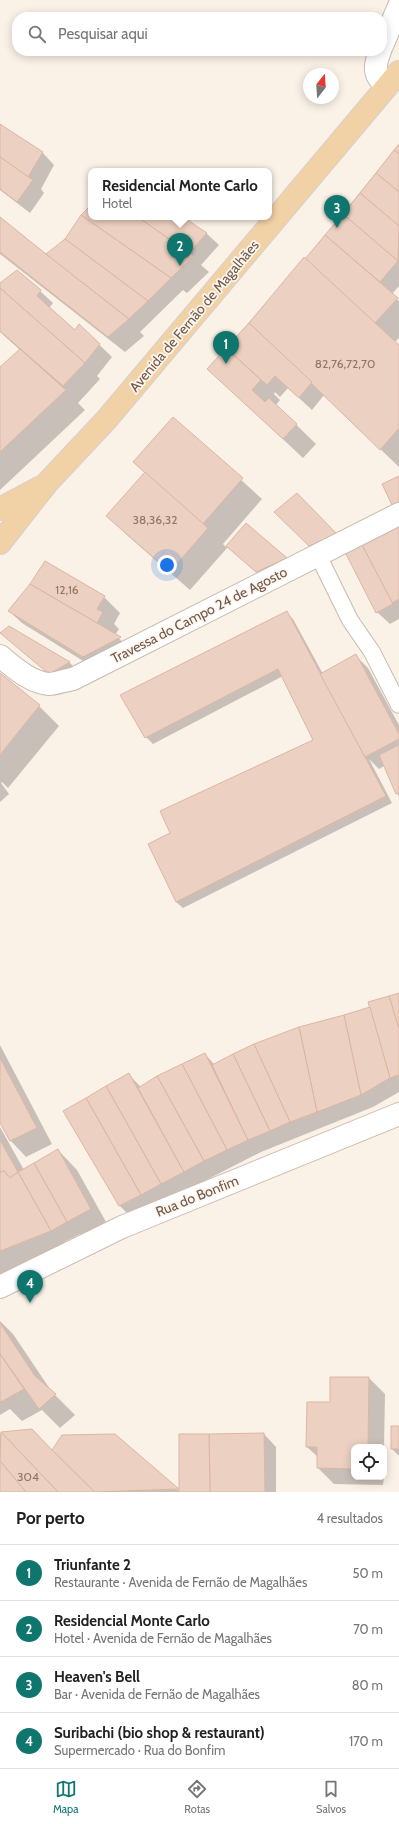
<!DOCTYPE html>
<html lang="pt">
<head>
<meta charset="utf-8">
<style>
  body { margin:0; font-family:Cabin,sans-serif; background:#f6f6f6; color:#222 }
  .controls { position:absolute; right:12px; bottom:12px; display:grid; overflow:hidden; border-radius:8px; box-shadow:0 2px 10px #0003 }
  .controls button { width:36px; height:36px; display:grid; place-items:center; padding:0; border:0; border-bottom:1px solid #e0e0e0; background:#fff; color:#222; font:20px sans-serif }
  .compass { position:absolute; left:303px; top:68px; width:36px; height:36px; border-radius:50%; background:#fff; box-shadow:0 2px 10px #0003; rotate:17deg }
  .you { position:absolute; left:167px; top:565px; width:14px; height:14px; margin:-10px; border:3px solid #fff; border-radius:50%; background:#1a73e8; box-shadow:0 0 0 6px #1a73e833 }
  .badge { display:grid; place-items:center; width:26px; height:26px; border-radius:50%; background:#0f766e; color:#fff; font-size:13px; font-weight:700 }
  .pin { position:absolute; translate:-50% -33px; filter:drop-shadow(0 1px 2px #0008) }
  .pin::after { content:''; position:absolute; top:21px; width:14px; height:12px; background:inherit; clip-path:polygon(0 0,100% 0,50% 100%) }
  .popup { position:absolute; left:88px; top:168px; width:184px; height:52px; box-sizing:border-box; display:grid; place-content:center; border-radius:8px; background:#fff; filter:drop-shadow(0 1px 3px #0005); font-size:13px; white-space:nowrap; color:#767676 }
  .popup b { font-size:15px; color:#222 }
  .popup::after { content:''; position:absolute; left:50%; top:100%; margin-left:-8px; border:8px solid transparent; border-top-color:#fff }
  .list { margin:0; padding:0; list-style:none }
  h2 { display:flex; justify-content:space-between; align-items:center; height:52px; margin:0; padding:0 16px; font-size:17px }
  h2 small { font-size:13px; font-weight:400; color:#767676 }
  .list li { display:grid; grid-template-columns:26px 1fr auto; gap:12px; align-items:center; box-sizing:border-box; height:56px; padding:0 16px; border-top:1px solid #e0e0e0 }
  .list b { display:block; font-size:15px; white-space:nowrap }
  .list p { margin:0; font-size:13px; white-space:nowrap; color:#767676 }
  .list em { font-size:13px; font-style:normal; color:#767676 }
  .icon { flex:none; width:22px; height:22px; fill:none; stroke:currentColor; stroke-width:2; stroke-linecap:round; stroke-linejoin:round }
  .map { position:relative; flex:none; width:399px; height:1492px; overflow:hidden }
  .search { position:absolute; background:#fff; box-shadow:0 2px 10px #0003; left:12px; right:12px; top:12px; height:44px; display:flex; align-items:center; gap:10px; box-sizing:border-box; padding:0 14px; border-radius:16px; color:#767676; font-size:15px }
  .sheet { height:276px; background:#fff }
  nav { display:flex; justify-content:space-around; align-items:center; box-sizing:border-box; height:56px; border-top:1px solid #e0e0e0; background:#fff; font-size:11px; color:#767676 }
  nav a { display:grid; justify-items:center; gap:2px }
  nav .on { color:#0f766e }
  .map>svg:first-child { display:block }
</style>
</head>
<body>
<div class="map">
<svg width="399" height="1492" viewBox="0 0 399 1492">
  <rect width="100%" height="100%" fill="#faf1e7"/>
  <!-- shadow -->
  <g fill="#0003">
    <polygon points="0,125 42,152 54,165 41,189 44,193 30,213 0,190"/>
    <polygon points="399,144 399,286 392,294 399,301 399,338 395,342 399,346 399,467 324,395 312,410 288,388 280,397 275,392 274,394 280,400 276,405 316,444 303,458 208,369 325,236"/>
    <polygon points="91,206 91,217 182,217 206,233 219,245 201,265 209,272 187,293 183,290 140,332 144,336 125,352 0,254 0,217 47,255 65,239"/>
    <polygon points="0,284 40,291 53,303 49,308 75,331 79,325 112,357 97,376 100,379 78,403 85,410 0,490 0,370 20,350 0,332"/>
    <polygon points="173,418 262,499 223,544 226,547 247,524 298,570 269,584 228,547 190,590 128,536 108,516 145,473 134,462"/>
    <polygon points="276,512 348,546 322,558"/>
    <polygon points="399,526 399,619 390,624 377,612"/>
    <polygon points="104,597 120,613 114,624 119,629 115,635 132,650 96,669 22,623 9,611"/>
    <polygon points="286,612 293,619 323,674 356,656 368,668 399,725 399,797 384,766 379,769 369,759 392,803 183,908 176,902 171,834 315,740 283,676 153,744 146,737"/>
    <polygon points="9,627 70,663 82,675 62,686 2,633"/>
    <polygon points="0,674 39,706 59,726 8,788 2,782 1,783 9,794 0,802"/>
    <polygon points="399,994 399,1092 373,1107 261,1152 132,1218 120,1206 64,1111 129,1075 141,1087 205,1054 214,1064 371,1008"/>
    <polygon points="0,1045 52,1144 26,1157 11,1141 0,1121"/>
    <polygon points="0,1127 24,1170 58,1150 77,1170 110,1229 88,1241 80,1234 64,1242 68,1249 0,1286"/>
    <polygon points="0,1321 13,1334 52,1392 75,1415 60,1428 42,1410 22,1421 10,1409 0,1415"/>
    <polygon points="369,1378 385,1394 384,1449 384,1447 354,1447 354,1477 384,1477 383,1485 334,1484 318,1468 318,1457 307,1447 331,1403"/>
    <polygon points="399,1427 399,1456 392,1449"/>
    <polygon points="32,1430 53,1451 115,1435 180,1492 264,1434 276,1447 276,1492 0,1492 0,1434"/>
  </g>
  <!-- building -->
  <g fill="#ecd0c1" stroke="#ddb6a3">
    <polygon points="0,124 43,152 28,177 0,157"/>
    <polygon points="399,144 399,154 394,150"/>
    <polygon points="394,150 399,154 399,192 376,173"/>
    <polygon points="0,157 33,180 17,202 0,189"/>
    <polygon points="376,173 399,192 399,226 360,193"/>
    <polygon points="360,193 399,226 398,261 343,214"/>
    <polygon points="91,205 91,217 138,217 194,256 171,278 81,215"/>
    <polygon points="343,214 398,261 380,282 325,235"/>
    <polygon points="81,215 171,278 148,301 65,239"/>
    <polygon points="0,217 46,254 129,319 108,337 0,252"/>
    <polygon points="138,217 183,217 207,233 189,253"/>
    <polygon points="325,235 398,298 375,323 305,259"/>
    <polygon points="65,239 148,301 129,319 46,254"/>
    <polygon points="304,257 399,345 399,428 380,450 249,323"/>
    <polygon points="17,270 41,290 37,296 75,330 79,324 100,344 85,363 0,288 0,283"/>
    <polygon points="0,288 85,363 63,386 0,331"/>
    <polygon points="249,323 312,382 299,398 275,376 267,385 226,348"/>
    <polygon points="226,348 261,380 252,390 265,402 269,398 297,424 283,439 207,369"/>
    <polygon points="20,349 66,390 0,452 0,367"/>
    <polygon points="173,417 243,478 203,524 133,462"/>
    <polygon points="145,472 208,528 170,572 106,516"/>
    <polygon points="399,476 399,504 393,507 382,484"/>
    <polygon points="297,493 337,534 309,546 274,512"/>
    <polygon points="246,523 287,558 256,572 226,546"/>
    <polygon points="399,524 399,599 392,603 361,543"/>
    <polygon points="361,543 393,604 376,613 345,552"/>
    <polygon points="45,561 105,596 97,609 103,612 97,623 30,584"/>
    <polygon points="30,584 97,623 121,637 83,657 8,611"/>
    <polygon points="287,611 386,796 176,902 148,844 170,833 160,811 313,740 278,669 145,738 120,695"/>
    <polygon points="9,626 70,662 49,674 0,633"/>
    <polygon points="356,654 399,734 399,739 365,757 320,674"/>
    <polygon points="0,673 40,705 0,755"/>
    <polygon points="399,745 399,793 396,794 379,755"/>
    <polygon points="399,993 399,1029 389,996"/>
    <polygon points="389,996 399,1029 399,1075 390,1078 368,1002"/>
    <polygon points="370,1007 390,1078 361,1095 344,1015"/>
    <polygon points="344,1015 361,1095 317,1112 299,1027"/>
    <polygon points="299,1027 317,1112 290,1122 254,1044"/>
    <polygon points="254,1044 290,1122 270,1131 233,1054"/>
    <polygon points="205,1053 248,1140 227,1150 182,1064"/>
    <polygon points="233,1054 270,1131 248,1140 212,1065"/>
    <polygon points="0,1058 37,1128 10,1141 0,1123"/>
    <polygon points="182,1064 227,1150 204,1161 157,1076"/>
    <polygon points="129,1073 184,1172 161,1184 106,1086"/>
    <polygon points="157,1076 204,1161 184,1172 138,1088"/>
    <polygon points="106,1086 161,1184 141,1195 86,1098"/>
    <polygon points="86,1098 141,1195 119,1206 63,1111"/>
    <polygon points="0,1140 18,1172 10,1178 4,1171 0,1172"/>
    <polygon points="58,1149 91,1209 67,1222 34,1163"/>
    <polygon points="34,1163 67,1222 51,1231 18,1172"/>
    <polygon points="4,1171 10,1178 18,1172 51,1231 0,1251 0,1172"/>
    <polygon points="0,1323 35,1376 56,1394 39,1409 0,1354"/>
    <polygon points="0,1354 24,1389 1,1402 0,1400"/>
    <polygon points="330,1377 369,1377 368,1447 354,1447 354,1469 317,1468 317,1447 306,1447 307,1402 330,1402"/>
    <rect x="391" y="1426" width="8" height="23"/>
    <polygon points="32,1429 52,1450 95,1492 58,1492 1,1432"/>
    <polygon points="1,1432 58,1492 26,1492 0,1461"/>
    <polygon points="264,1433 265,1492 210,1492 209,1434"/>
    <polygon points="115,1434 179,1489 95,1492 52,1450 62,1435"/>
    <polygon points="179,1434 209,1434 210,1492 179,1492"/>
    <polygon points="0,1461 26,1492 0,1492"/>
  </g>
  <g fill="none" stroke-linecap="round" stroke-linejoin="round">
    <!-- lane casing -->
    <g stroke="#cab9ae" stroke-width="18">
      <polyline id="lane" points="318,555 350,620 372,652 399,705"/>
    </g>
    <!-- street casing -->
    <g stroke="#cab9ae" stroke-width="24">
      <g id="street">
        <polyline points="382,46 399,6"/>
        <path d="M380 51C374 67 373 76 387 86"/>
        <path d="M0 656C14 667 29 682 49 684 56 684 66 680 73 679L399 514"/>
      </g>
    </g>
    <!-- secondary casing -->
    <g stroke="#cfbbaf" stroke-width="24">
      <polyline id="secondary" points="0,1287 122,1227 399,1114"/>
    </g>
    <!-- primary casing -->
    <g stroke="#d7d0cd" stroke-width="24">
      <g id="primary">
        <polyline points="0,509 39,488"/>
        <polyline points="0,543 47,483 107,419 399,72"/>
      </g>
    </g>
    <!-- lane -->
    <use href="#lane" stroke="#fff" stroke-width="16"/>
    <!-- street -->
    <use href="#street" stroke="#fff" stroke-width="22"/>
    <!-- secondary -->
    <use href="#secondary" stroke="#fff" stroke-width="22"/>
    <!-- primary -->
    <use href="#primary" stroke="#f1d1a6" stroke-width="22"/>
  </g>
  <g text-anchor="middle" stroke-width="3.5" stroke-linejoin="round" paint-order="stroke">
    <!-- number labels -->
    <g font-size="12" fill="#8f766b">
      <text x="345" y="368">82,76,72,70</text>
      <text x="155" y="524">38,36,32</text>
      <text x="67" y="594">12,16</text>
      <text x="28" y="1481">304</text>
    </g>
    <!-- street labels -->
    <g font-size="14" fill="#70584e" stroke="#fdf6ec">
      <text transform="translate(194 316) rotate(-50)" y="5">Avenida de Fernão de Magalhães</text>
      <text transform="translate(199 615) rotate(-27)" y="5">Travessa do Campo 24 de Agosto</text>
      <text transform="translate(197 1196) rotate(-22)" y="5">Rua do Bonfim</text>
    </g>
  </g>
</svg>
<div class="controls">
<button><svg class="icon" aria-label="locate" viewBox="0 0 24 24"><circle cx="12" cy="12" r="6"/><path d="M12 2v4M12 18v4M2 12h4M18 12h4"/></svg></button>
</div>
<svg class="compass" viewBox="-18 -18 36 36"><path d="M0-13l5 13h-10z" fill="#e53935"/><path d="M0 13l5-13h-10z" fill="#767676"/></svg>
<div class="you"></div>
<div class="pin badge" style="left:226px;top:364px">1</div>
<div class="pin badge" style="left:180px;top:266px">2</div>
<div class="popup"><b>Residencial Monte Carlo</b>Hotel</div>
<div class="pin badge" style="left:337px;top:228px">3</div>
<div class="pin badge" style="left:30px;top:1303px">4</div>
<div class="search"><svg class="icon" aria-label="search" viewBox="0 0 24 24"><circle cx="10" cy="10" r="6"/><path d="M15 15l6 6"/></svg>Pesquisar aqui</div>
</div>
<section class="sheet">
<h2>Por perto<small>4 resultados</small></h2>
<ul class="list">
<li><span class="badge">1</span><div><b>Triunfante 2</b><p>Restaurante · Avenida de Fernão de Magalhães</p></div><em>50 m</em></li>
<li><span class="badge">2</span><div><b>Residencial Monte Carlo</b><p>Hotel · Avenida de Fernão de Magalhães</p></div><em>70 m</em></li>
<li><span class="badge">3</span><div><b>Heaven's Bell</b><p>Bar · Avenida de Fernão de Magalhães</p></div><em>80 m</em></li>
<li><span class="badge">4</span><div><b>Suribachi (bio shop &amp; restaurant)</b><p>Supermercado · Rua do Bonfim</p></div><em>170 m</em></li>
</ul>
</section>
<nav>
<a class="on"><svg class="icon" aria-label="map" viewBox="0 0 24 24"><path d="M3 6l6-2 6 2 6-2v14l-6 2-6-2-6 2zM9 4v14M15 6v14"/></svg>Mapa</a>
<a><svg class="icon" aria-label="directions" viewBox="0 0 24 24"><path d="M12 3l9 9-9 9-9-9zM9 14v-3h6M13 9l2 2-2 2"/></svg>Rotas</a>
<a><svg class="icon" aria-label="saved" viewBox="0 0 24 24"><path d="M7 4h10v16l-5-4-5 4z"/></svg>Salvos</a>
</nav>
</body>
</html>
